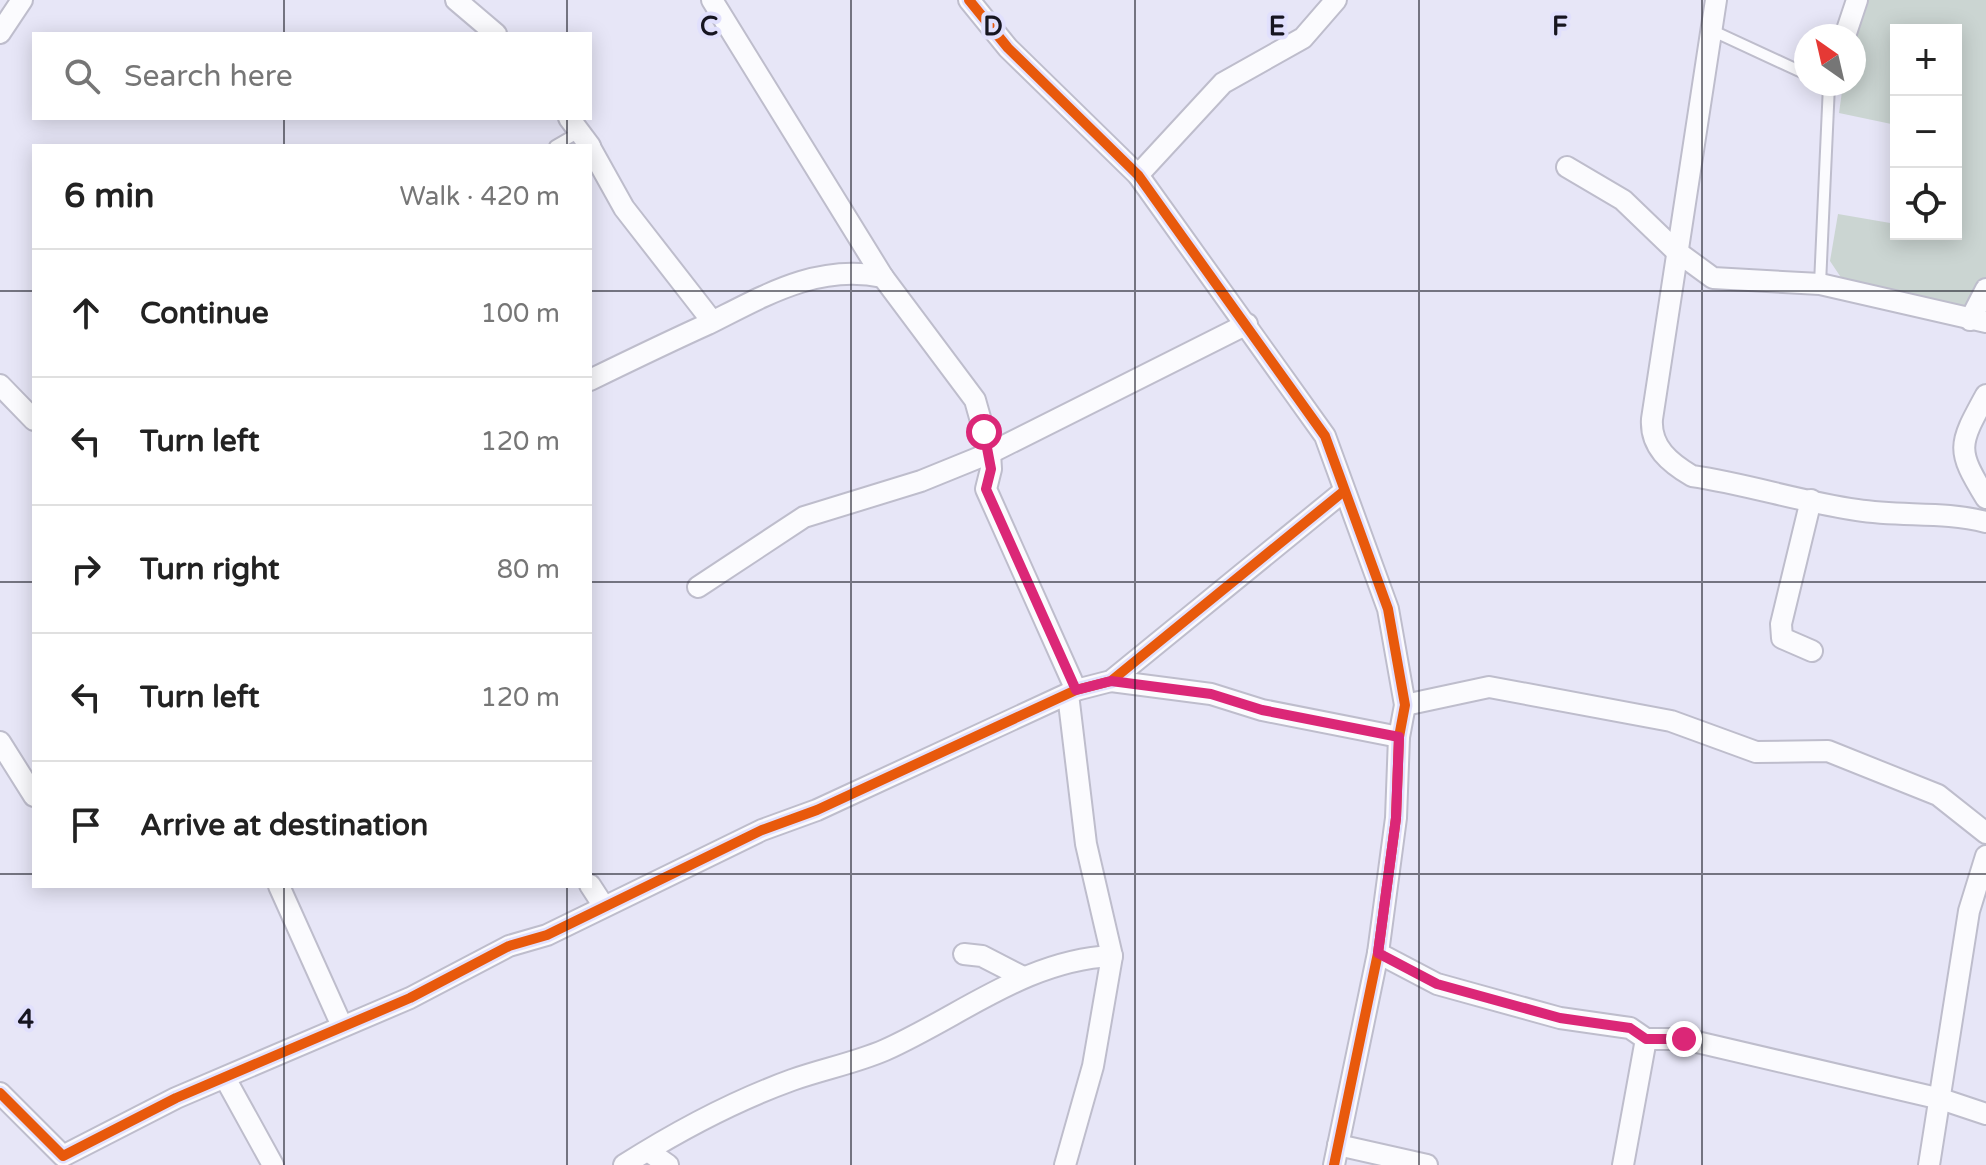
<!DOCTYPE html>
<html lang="en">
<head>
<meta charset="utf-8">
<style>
  body { margin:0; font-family:"Varela Round",sans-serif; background:#f6f6f6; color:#222 }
  .controls { position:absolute; right:24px; top:24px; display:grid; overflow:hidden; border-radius:0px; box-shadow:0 4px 20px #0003 }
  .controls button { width:72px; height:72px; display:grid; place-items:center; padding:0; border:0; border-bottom:2px solid #e0e0e0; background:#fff; color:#222; font:40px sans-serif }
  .compass { position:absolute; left:1794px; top:24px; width:72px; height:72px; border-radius:50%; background:#fff; box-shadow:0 4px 20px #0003; rotate:326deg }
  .stop { position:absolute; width:24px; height:24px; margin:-18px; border:6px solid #db2777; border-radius:50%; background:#fff }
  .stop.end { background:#db2777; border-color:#fff; box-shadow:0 2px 8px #0008 }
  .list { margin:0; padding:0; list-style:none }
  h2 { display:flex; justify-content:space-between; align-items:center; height:104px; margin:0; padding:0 32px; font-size:34px }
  h2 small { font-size:26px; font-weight:400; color:#767676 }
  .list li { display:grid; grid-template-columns:52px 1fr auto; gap:24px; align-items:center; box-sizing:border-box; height:128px; padding:0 32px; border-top:2px solid #e0e0e0 }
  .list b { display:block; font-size:30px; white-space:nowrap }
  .list em { font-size:26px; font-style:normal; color:#767676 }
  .icon { flex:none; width:44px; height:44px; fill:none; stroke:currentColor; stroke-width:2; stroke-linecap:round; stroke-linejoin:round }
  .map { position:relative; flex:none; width:1986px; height:1165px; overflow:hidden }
  .search { position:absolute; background:#fff; box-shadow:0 4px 20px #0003; left:32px; top:32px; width:560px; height:88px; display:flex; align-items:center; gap:20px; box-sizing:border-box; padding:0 28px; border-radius:0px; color:#767676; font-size:30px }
  .panel { position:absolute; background:#fff; box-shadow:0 4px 20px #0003; left:32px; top:144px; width:560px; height:744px; border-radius:0px }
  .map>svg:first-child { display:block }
</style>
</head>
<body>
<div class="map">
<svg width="1986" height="1165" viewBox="0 0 1986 1165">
  <rect width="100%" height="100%" fill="#e7e6f7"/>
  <!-- green -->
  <polygon fill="#cbd5d2" points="1866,0 1986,0 1986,314 1844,282 1830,261 1838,214 1896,224 1896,234 1956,234 1956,30 1896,30 1896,125 1839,113 1843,84 1854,84 1854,45"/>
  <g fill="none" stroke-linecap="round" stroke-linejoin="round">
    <!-- lane casing -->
    <g stroke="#bebdcc" stroke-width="14">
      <g id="lane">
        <polyline points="1711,30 1806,74"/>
        <polyline points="555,146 581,131"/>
        <polyline points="1820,284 1829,85"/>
      </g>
    </g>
    <!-- street casing -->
    <g stroke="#bebdcc" stroke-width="24">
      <g id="street">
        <polyline points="456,0 496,34"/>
        <polyline points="712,0 883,277 975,400 990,453 991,469 986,489 1076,690"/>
        <polyline points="969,0 1008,48 1138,175 1325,436 1388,609 1405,705 1399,737 1396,818 1378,953 1334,1165"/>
        <path d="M1716 0 1652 419C1650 447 1670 463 1692 476 1747 484 1801 502 1857 510 1901 517 1943 511 1986 522"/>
        <polyline points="0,33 22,0"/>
        <polyline points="1845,36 1857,0"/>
        <polyline points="1829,85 1830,84"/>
        <polyline points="569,118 590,146"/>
        <polyline points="590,147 624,208 712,321"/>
        <polyline points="1567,167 1623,200 1676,251 1713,278 1820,284 1986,322"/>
        <polyline points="1138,175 1223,83 1303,38 1336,0"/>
        <polyline points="1970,320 1986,289"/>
        <path d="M590 380C629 361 668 342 708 324 764 296 818 263 883 277"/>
        <polyline points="0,385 34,420"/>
        <path d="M1986 395C1958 446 1956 449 1986 498"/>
        <polyline points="1811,500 1781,624 1782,638 1812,651"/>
        <polyline points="698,587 804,517 921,481 990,453 1247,324"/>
        <polyline points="1111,681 1211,694 1262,710 1399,737"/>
        <polyline points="1405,705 1489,687 1671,721 1756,752 1828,751 1938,795 1986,833"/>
        <polyline points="0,742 34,796"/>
        <polyline points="590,885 603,905"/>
        <polyline points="279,886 342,1026"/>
        <polyline points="1378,953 1437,984 1560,1018 1630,1028 1646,1039 1684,1039 1941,1099 1986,1114"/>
        <polyline points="964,954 982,956 1023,977"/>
        <polyline points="225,1078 273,1165"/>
        <polyline points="0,1093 63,1156 176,1098 410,998 509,946 547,935 762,830 817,810 1076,690 1111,681 1344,491"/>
        <polyline points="1338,1145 1427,1165"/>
        <polyline points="648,1151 668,1165"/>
        <path d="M624 1165C676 1132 734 1101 792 1080 823 1069 855 1063 885 1050 961 1016 1026 960 1112 956"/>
        <polyline points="1065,1165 1093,1066 1112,956 1086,844 1068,694"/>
        <polyline points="1623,1165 1646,1039"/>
        <polyline points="1929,1165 1969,911 1986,856"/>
      </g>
    </g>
    <!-- lane -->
    <use href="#lane" stroke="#fbfbfe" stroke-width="10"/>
    <!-- street -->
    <use href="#street" stroke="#fbfbfe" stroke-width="20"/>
    <!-- cycleway casing -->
    <g stroke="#e1e0fd" stroke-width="15">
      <g id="cycleway">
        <polyline points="969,0 1008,48 1138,175 1325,436 1388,609 1405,705 1399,737 1396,818 1378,953 1334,1165"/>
        <polyline points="0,1093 63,1156 176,1098 410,998 509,946 547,935 762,830 817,810 1076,690 1111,681 1344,491"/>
      </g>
    </g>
    <!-- cycleway -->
    <use href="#cycleway" stroke="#e8590c" stroke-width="10"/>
  </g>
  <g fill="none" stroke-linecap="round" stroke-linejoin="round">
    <!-- route -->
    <polyline stroke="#db2777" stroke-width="10" points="984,432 991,469 986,489 1076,690 1111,681 1211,694 1262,710 1399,737 1396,818 1378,953 1437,984 1560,1018 1630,1028 1646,1039 1684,1039"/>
  </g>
  <!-- grid -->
  <path fill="none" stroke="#161521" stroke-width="2" stroke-opacity="0.55" d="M284 0V34M567 0V34M851 0V1165M1135 0V1165M1419 0V1165M1702 0V1165M284 118V146M567 118V146M0 291H34M590 291H1986M0 582H34M590 582H1986M0 874H34M590 874H1986M284 886V1165M567 886V1165"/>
  <g font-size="26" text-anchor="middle" font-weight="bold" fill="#161521" stroke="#e1e0fd" stroke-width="8" stroke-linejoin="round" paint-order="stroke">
    <text x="709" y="35">C</text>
    <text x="993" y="35">D</text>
    <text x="1277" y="35">E</text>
    <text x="1560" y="35">F</text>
    <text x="26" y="1028">4</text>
  </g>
</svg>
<div class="controls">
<button>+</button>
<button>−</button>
<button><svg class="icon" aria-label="locate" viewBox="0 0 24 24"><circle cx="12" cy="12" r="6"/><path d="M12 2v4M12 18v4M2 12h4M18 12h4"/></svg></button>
</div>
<svg class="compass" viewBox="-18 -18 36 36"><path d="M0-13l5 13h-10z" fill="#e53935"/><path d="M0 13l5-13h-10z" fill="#767676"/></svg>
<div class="stop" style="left:984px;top:432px"></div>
<div class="stop end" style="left:1684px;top:1039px"></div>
<div class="search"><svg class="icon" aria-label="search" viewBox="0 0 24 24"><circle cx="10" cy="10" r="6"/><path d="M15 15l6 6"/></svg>Search here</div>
<section class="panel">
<h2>6 min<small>Walk · 420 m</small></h2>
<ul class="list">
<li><svg class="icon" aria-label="ahead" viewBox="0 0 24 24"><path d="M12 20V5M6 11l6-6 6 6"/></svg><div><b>Continue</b></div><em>100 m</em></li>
<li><svg class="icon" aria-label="left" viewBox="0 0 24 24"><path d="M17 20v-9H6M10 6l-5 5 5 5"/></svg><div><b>Turn left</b></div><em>120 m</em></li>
<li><svg class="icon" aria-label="right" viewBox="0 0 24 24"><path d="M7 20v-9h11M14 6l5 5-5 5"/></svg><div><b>Turn right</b></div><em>80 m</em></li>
<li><svg class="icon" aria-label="left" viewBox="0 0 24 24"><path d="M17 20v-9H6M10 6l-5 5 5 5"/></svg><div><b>Turn left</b></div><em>120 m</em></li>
<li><svg class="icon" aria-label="arrive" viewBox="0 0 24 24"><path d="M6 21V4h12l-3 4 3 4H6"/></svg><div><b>Arrive at destination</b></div></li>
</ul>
</section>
</div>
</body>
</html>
